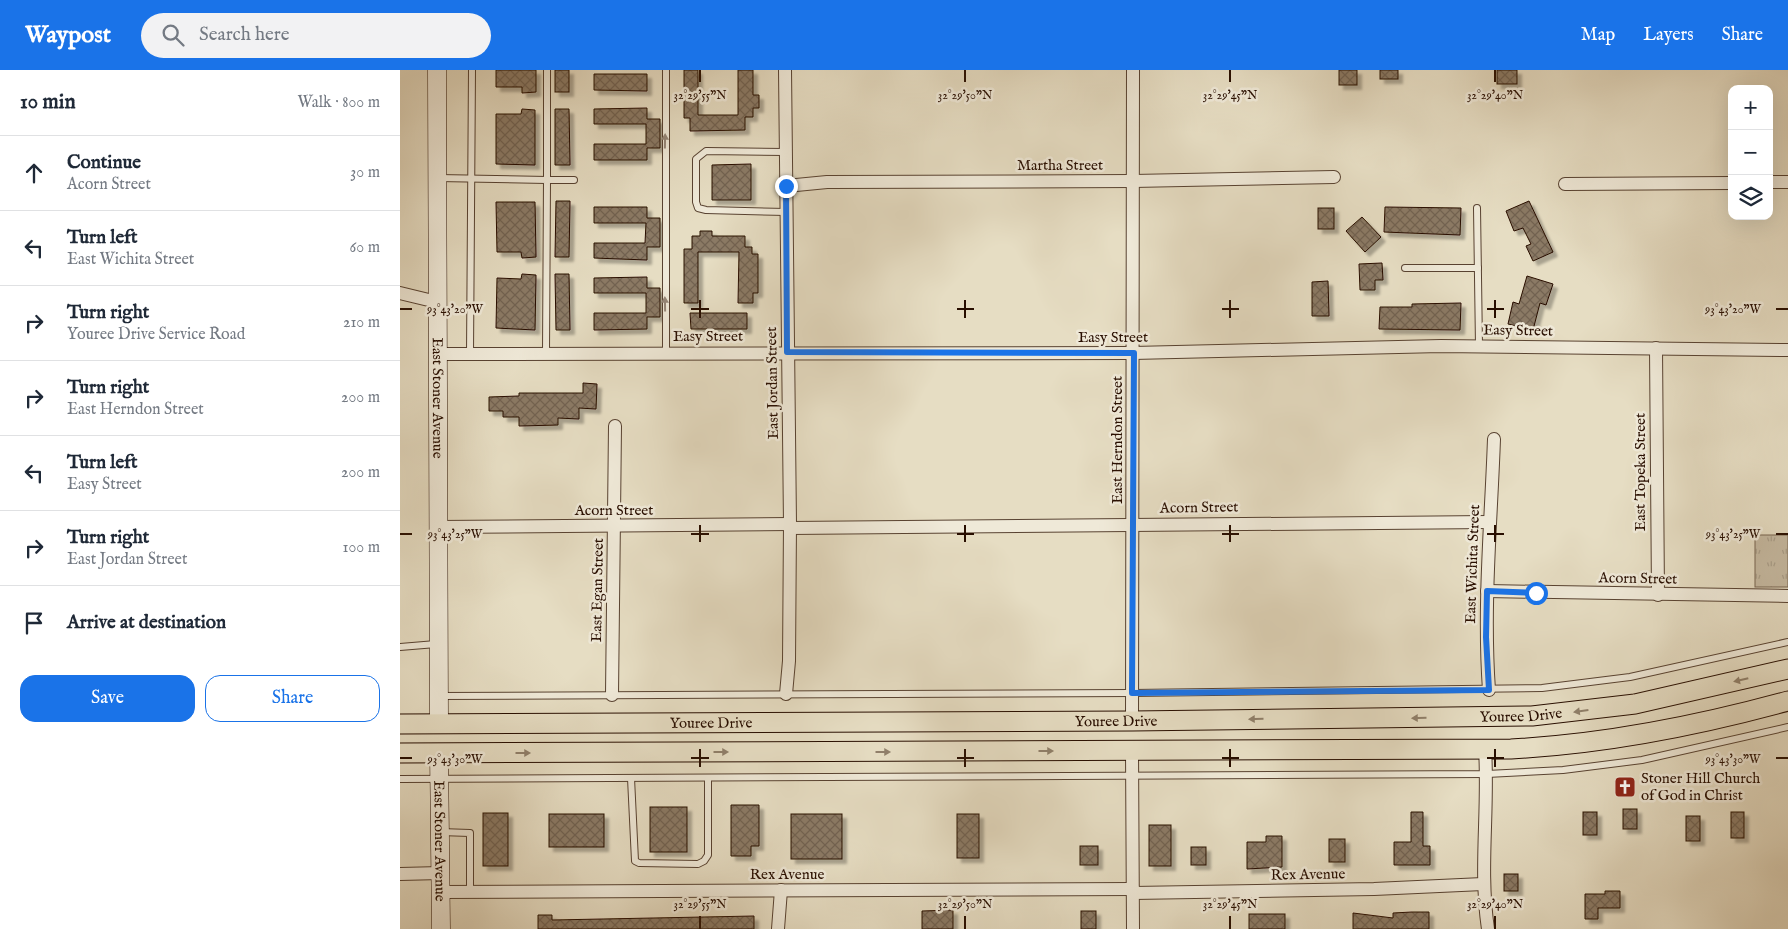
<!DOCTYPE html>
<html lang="en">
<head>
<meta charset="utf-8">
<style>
  body { margin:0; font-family:"IM FELL English",serif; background:#f2f2f3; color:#1f2937 }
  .controls { position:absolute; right:15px; top:15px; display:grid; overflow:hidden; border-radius:10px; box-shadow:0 5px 20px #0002 }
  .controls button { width:45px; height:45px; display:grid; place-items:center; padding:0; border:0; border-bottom:1px solid #e0e1e3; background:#fff; color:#1f2937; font:25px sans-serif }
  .stop { position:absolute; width:15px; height:15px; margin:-11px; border:4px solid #1a73e8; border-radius:50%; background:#fff }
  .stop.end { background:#1a73e8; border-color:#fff; box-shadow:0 1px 5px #0008 }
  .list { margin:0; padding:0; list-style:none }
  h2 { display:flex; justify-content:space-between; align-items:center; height:65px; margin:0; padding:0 20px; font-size:21px }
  h2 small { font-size:16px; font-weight:400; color:#747a83 }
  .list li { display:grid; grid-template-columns:32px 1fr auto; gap:15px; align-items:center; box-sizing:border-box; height:75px; padding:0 20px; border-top:1px solid #e0e1e3 }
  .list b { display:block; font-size:19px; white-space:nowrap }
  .list p { margin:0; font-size:16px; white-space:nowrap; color:#747a83 }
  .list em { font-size:16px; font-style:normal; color:#747a83 }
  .actions { display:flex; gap:10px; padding:15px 20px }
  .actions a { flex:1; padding:11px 0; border:1px solid #1a73e8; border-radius:15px; text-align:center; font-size:18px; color:#1a73e8 }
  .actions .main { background:#1a73e8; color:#fff }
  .icon { flex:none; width:28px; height:28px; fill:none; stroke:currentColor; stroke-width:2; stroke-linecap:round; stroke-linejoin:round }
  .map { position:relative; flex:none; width:1388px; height:859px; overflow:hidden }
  header { display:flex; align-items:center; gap:30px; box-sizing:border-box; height:70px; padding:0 25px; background:#1a73e8; color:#fff }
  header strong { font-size:24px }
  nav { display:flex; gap:28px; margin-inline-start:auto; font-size:18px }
  .search { width:350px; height:45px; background:#f2f2f3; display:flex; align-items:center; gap:12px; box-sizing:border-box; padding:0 18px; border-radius:28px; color:#747a83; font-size:19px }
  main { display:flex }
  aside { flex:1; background:#fff }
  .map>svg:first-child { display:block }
</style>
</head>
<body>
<header>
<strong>Waypost</strong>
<div class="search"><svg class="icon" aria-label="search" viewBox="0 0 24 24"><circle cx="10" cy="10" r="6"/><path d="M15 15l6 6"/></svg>Search here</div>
<nav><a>Map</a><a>Layers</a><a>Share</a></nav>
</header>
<main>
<aside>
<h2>10 min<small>Walk · 800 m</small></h2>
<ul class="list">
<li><svg class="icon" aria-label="ahead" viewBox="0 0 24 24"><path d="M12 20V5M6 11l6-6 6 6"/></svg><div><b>Continue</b><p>Acorn Street</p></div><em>30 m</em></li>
<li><svg class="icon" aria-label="left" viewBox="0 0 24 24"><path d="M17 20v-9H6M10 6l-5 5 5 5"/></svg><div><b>Turn left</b><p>East Wichita Street</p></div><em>60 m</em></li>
<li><svg class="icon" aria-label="right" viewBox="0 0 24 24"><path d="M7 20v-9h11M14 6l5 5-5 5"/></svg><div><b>Turn right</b><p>Youree Drive Service Road</p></div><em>210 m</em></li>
<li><svg class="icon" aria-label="right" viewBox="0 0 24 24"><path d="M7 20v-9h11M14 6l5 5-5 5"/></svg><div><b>Turn right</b><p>East Herndon Street</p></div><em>200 m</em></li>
<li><svg class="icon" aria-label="left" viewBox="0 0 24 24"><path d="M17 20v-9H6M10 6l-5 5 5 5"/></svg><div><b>Turn left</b><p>Easy Street</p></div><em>200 m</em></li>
<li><svg class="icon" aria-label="right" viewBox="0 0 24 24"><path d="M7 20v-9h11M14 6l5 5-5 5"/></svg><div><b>Turn right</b><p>East Jordan Street</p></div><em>100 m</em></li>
<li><svg class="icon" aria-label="arrive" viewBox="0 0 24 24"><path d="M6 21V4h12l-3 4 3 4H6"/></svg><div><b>Arrive at destination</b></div></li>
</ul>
<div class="actions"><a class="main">Save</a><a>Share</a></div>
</aside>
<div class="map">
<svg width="1388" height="859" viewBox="0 0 1388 859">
  <defs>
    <pattern id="grass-tufts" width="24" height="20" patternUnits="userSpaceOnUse" patternTransform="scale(1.25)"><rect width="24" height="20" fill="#c6baa2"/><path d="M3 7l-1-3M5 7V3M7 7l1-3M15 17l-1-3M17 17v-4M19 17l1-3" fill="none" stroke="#aa9f8a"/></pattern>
    <pattern id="building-cross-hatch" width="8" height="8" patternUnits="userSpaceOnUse" patternTransform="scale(1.25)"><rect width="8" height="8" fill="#8b7a65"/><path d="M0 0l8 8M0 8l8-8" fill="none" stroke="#726251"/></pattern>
    <filter id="shadow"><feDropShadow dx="4.5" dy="4.5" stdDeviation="1" flood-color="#0004"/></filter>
  </defs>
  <rect width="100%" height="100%" fill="#e6ddc3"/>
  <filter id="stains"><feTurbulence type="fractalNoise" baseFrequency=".004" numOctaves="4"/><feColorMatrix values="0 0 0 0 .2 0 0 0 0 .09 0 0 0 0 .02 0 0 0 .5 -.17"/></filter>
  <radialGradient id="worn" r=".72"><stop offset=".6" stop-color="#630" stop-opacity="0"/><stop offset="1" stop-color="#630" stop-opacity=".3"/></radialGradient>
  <!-- grass -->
  <rect fill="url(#grass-tufts)" stroke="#776451" x="1355" y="465" width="33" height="52"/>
  <!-- building -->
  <g fill="url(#building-cross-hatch)" stroke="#280e00" filter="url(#shadow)">
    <polygon points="96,0 136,0 136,22 122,23 122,17 96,17"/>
    <rect x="155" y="0" width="14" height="22"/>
    <polygon points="284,0 298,0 298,45 338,45 338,0 353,0 353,25 359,25 359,38 353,38 353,47 345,47 345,60 290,61 290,48 284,48"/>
    <rect x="939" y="0" width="18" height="15"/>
    <rect x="980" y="0" width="18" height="9"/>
    <rect x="1097" y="0" width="20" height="14"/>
    <polygon points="194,4 247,4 247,21 194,20"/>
    <polygon points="247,38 247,49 260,49 260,78 247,78 247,90 194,90 194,74 246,74 246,54 194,54 194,39"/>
    <polygon points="122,39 135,40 135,95 96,94 96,44 121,44"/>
    <polygon points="155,39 169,39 170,95 155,95"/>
    <polygon points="351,94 351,130 312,130 312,95"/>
    <polygon points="156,131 170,131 169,187 155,187"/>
    <polygon points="1129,131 1153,182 1133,191 1126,176 1131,174 1123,158 1114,161 1106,141"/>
    <polygon points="96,132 135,132 136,187 122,188 121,182 97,182"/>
    <polygon points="194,137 247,137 247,148 260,148 260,177 247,177 247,190 194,188 194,173 245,173 246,153 194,153"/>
    <polygon points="985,137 1061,138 1060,165 984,162"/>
    <rect x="918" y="138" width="16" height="21"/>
    <polygon points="962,147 981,167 965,182 946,161"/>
    <polygon points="300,161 312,161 312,166 345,166 345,177 352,177 352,184 358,184 358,223 353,223 353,233 338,233 339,182 298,182 298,233 284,233 284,179 292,179 292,166 300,166"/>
    <polygon points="982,193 983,210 975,210 975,220 960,220 959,194"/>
    <polygon points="122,204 136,205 135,260 96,258 97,208 121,209"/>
    <polygon points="155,204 169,204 170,260 156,260"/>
    <polygon points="1127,206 1153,214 1146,235 1140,233 1133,260 1108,254 1113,232 1119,234"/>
    <polygon points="247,207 247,218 260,218 260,247 247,247 247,259 194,260 194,243 246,243 246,223 194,223 194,208"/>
    <polygon points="928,211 929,246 912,246 912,212"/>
    <polygon points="1061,233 1060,260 979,259 980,237 1012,237 1012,234"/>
    <polygon points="290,243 347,243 347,259 291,259"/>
    <polygon points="183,313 197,314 196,339 179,338 179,349 158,348 158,355 119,356 119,347 103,347 103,341 89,341 89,327 119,326 119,323 183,323"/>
    <polygon points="331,735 359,735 359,776 351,776 351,786 331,786"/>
    <rect x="250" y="737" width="37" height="45"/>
    <rect x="1223" y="739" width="14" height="20"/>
    <polygon points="1011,742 1023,742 1023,776 1030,776 1030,795 994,795 994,772 1011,772"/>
    <rect x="1183" y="742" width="14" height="23"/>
    <rect x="1331" y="742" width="13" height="26"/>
    <rect x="83" y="743" width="25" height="53"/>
    <rect x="149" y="744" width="55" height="33"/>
    <rect x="391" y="744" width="51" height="45"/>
    <rect x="557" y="744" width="22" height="44"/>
    <rect x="1286" y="746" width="14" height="25"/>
    <rect x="749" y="755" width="22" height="41"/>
    <polygon points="866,766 882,766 882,797 847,799 847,772 866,772"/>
    <rect x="929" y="769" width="16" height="23"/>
    <rect x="680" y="776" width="18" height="19"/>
    <rect x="791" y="777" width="15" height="18"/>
    <rect x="1104" y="804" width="14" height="17"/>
    <polygon points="1205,821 1220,821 1220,838 1198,838 1198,849 1185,849 1185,824 1205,824"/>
    <polygon points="553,840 553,859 522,859 522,841"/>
    <rect x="681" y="841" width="15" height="18"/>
    <polygon points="1012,842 1029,842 1029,859 953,859 953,843 993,848 993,843"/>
    <rect x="849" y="844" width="36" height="15"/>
    <polygon points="138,845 152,845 152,850 354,846 354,859 138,859"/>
  </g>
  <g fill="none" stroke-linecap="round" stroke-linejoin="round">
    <!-- lane casing -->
    <g stroke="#584231" stroke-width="8">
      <g id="lane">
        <polyline points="147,0 147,110 174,110"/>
        <polyline points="266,0 266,283"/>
        <polyline points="385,82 306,81 296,89 296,132 298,138 306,140 386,142"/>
        <polyline points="38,108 147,110 146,283"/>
        <polyline points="1077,138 1079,276"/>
        <polyline points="1005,198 1078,198"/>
        <polyline points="70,284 72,0"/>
        <polyline points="0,577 36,574"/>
        <polyline points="39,626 732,623 1142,618 1230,607 1388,572"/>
        <polyline points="231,708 235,791 239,793 298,794 304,791 308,785 308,708"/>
        <polyline points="0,709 1087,704 1163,700 1242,690 1388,657"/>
        <polyline points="40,762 70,763 70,822"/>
      </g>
    </g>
    <!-- street casing -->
    <g stroke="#584231" stroke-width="14">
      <g id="street">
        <polyline points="385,0 390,454 389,591 386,624"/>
        <polyline points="1369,112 1388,112"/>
        <polyline points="1165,114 1332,113"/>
        <polyline points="386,116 427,112 733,111 934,107"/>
        <polyline points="0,223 37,232"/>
        <polyline points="1256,278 1258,525"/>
        <polyline points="37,284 733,283 1041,276 1388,280"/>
        <polyline points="37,457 390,454"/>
        <polyline points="390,458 1089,452"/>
        <polyline points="1087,521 1388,526"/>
        <path d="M1089 620C1083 536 1091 453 1094 369"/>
        <polyline points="212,625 215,356"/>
        <polyline points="732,651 733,0"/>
        <path d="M1085 679C1089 739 1079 799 1088 859"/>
        <polyline points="732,681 733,859"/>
        <polyline points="0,804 41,803"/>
        <polyline points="41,822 733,819"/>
        <polyline points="733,823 974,819 1083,814"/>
        <polyline points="378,859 381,820"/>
      </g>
    </g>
    <!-- secondary casing -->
    <g stroke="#280e00" stroke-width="19">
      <g id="secondary">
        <path id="s1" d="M37 0 39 654"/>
        <path id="s2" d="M39 683 41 859"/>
      </g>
    </g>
    <!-- primary casing -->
    <g stroke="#280e00" stroke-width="21">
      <g id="primary">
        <path id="s3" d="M0 654 732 651 1132 646 1235 634 1388 599"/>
        <path d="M0 683 1111 679C1206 674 1297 656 1388 631"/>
      </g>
    </g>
    <!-- lane -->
    <use href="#lane" stroke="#efe9d8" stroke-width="6"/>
    <!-- street -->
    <use href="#street" stroke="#efe9d8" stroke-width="12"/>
    <!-- secondary -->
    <use href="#secondary" stroke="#efe9d8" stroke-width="18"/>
    <!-- primary -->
    <use href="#primary" stroke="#e6ddc3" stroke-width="19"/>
  </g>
  <!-- one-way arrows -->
  <defs><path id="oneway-solid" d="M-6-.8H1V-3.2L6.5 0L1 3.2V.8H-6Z" transform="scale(1.25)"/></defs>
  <g fill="#958677">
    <use href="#oneway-solid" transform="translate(265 71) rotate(-89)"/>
    <use href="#oneway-solid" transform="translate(265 234) rotate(-91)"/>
  </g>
  <g fill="#90806b">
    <use href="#oneway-solid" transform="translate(1341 610) rotate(167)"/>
    <use href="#oneway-solid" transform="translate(1181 641) rotate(172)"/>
    <use href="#oneway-solid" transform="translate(1019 648) rotate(179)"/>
    <use href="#oneway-solid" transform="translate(856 649) rotate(179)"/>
    <use href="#oneway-solid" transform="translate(646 681)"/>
    <use href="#oneway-solid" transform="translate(321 682)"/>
    <use href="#oneway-solid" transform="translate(483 682)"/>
    <use href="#oneway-solid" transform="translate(123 683)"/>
  </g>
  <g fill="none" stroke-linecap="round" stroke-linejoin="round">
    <!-- route -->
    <polyline stroke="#1a73e8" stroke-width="6" points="386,116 387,282 734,283 732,623 1089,620 1086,567 1087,521 1136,523"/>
  </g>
  <!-- ticks -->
  <path fill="none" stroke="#280e00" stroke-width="2" d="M300 0V12M565 0V12M830 0V12M1095 0V12M300 230V248M565 230V248M830 230V248M1095 230V248M0 239H12M291 239H309M557 239H574M822 239H839M1087 239H1104M1376 239H1388M300 455V472M565 455V472M830 455V472M1095 455V472M0 464H12M291 464H309M557 464H574M822 464H839M1087 464H1104M1376 464H1388M300 679V697M565 679V697M830 679V697M1095 679V697M0 688H12M291 688H309M557 688H574M822 688H839M1087 688H1104M1376 688H1388M300 846V859M565 846V859M830 846V859M1095 846V859"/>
  <!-- icons -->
  <defs>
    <g id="church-square" transform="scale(1.125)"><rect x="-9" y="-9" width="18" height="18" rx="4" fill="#8f2418" stroke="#efe9d8"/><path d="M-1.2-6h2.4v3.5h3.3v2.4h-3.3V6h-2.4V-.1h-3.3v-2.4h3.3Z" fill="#fff"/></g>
  </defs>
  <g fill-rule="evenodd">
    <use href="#church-square" x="1225" y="717"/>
  </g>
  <g text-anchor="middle" stroke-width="5" stroke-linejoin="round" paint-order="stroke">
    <!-- street labels -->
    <g font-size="15" fill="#280e00" stroke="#efe9d8">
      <text x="660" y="100">Martha Street</text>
      <text transform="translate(1118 260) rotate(1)" y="5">Easy Street</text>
      <text x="308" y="271">Easy Street</text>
      <text x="713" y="272">Easy Street</text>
      <text transform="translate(372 313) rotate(-91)" y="5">East Jordan Street</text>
      <text dy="5" stroke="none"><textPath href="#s1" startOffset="328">East Stoner Avenue</textPath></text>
      <text transform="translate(717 370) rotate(-90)" y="5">East Herndon Street</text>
      <text transform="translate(1240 402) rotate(-90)" y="5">East Topeka Street</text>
      <text transform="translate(799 437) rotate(-1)" y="5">Acorn Street</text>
      <text x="214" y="445">Acorn Street</text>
      <text transform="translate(1072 494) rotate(-88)" y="5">East Wichita Street</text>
      <text transform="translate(1238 508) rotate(1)" y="5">Acorn Street</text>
      <text transform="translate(197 520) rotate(-89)" y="5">East Egan Street</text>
      <text dy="5" stroke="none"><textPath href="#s3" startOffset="1121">Youree Drive</textPath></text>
      <text dy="5" stroke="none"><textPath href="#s3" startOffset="716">Youree Drive</textPath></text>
      <text dy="5" stroke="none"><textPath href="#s3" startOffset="311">Youree Drive</textPath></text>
      <text dy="5" stroke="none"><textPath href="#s2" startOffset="88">East Stoner Avenue</textPath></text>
      <text x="387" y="809">Rex Avenue</text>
      <text transform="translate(908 804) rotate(-1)" y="5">Rex Avenue</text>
    </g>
    <!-- poi labels -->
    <g font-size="15" fill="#280e00" stroke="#efe9d8" text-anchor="start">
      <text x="1241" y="713">Stoner Hill Church<tspan x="1241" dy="17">of God in Christ</tspan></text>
    </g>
  </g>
  <g font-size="12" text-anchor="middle" fill="#280e00" stroke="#efe9d8" stroke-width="5" stroke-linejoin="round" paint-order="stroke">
    <text x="300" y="29">32°29'55"N</text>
    <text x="565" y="29">32°29'50"N</text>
    <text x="830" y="29">32°29'45"N</text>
    <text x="1095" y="29">32°29'40"N</text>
    <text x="1333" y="243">93°43'20"W</text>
    <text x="55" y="243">93°43'20"W</text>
    <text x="1333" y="468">93°43'25"W</text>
    <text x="55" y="468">93°43'25"W</text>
    <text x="1333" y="693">93°43'30"W</text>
    <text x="55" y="693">93°43'30"W</text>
    <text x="300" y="838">32°29'55"N</text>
    <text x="565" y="838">32°29'50"N</text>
    <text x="830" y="838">32°29'45"N</text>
    <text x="1095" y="838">32°29'40"N</text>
  </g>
  <rect width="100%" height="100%" filter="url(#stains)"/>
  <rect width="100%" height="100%" fill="url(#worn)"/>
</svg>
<div class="controls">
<button>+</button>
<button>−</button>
<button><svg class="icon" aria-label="layers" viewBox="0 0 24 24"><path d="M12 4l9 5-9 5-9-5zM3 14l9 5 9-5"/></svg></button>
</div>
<div class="stop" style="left:1136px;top:523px"></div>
<div class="stop end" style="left:386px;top:116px"></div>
</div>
</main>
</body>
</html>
